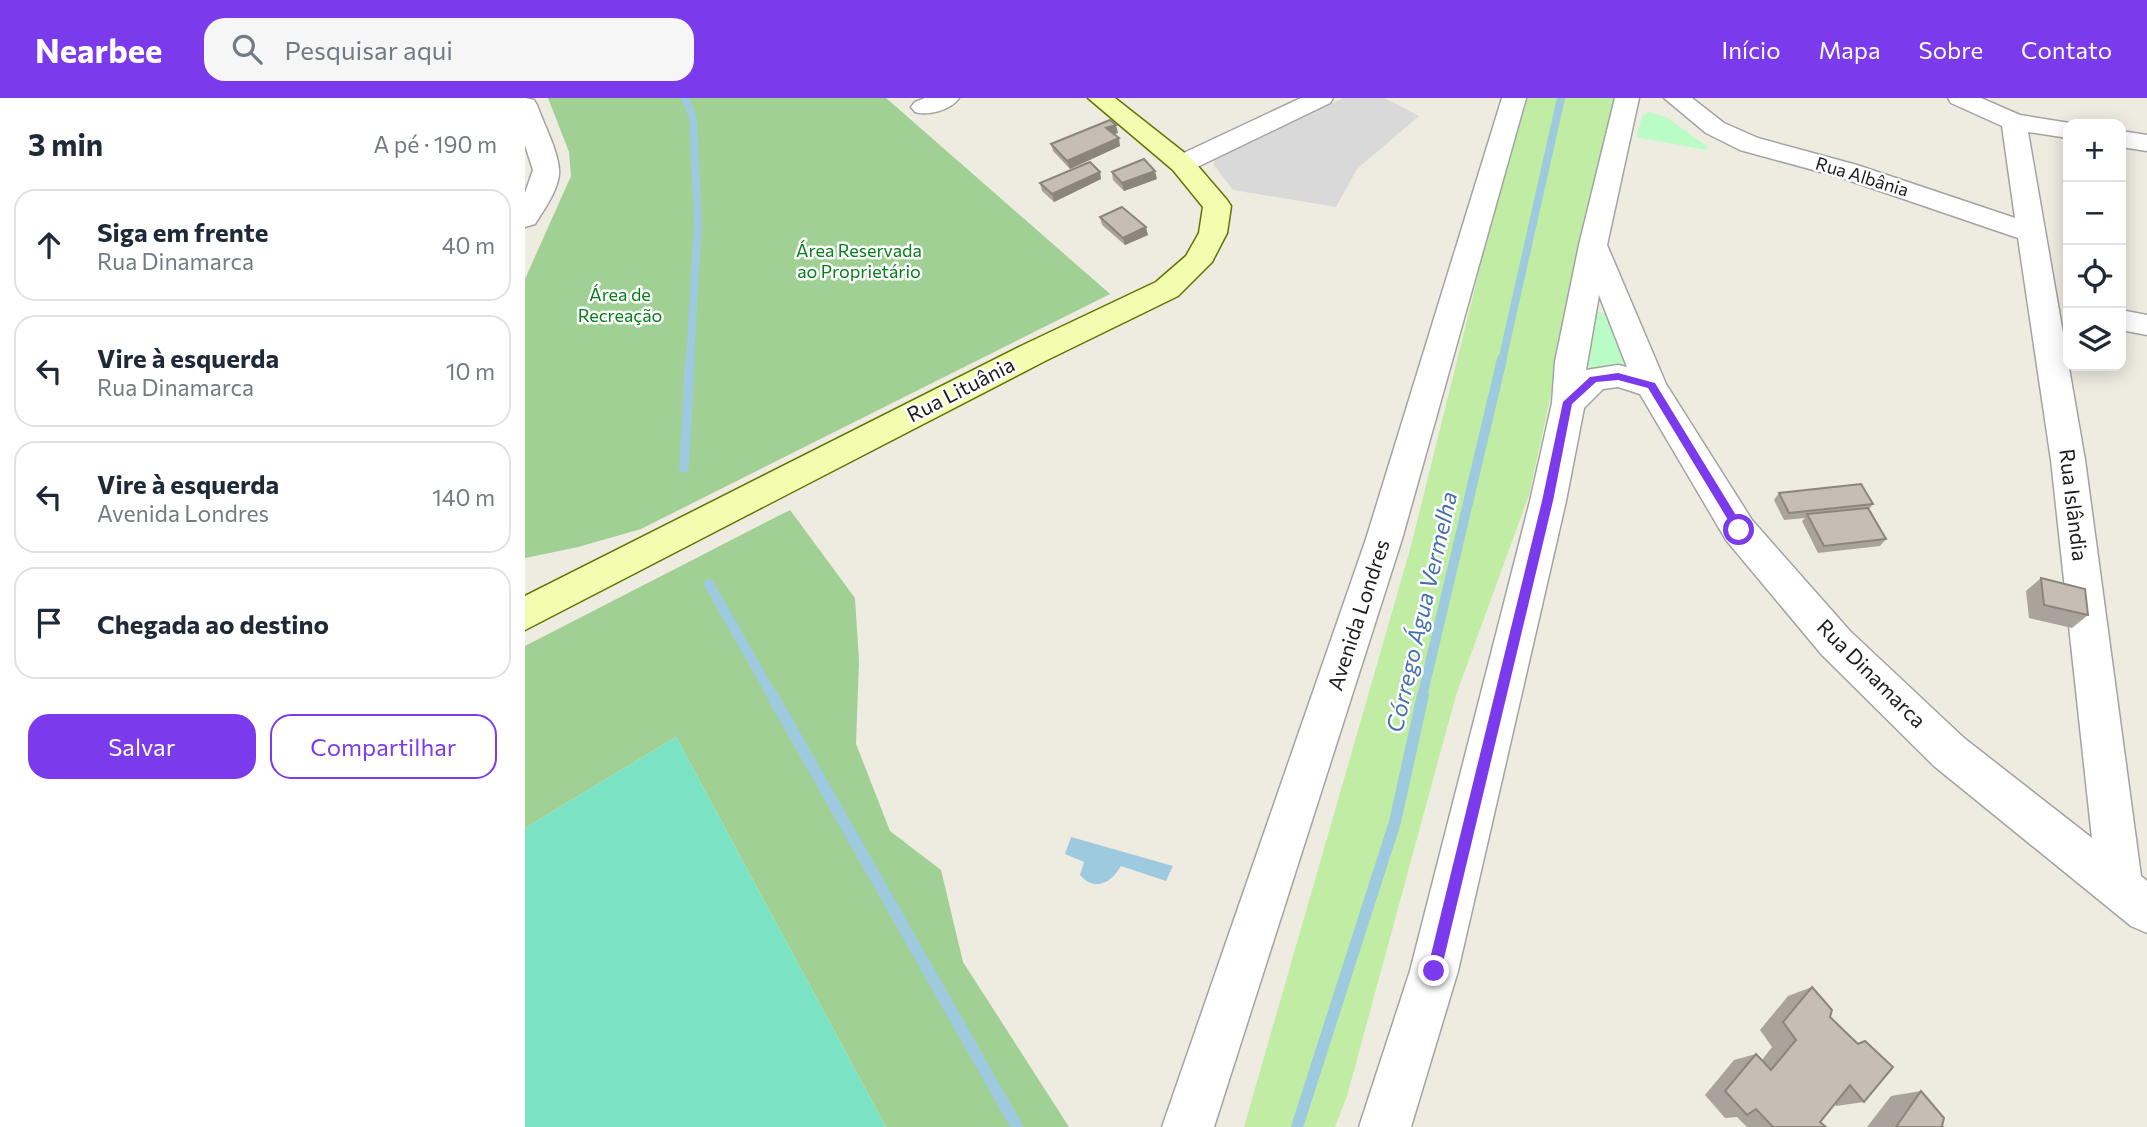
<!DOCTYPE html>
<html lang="pt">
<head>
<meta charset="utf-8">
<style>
  body { margin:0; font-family:Commissioner,sans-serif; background:#f6f6f7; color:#1f2937 }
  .controls { position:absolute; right:21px; top:21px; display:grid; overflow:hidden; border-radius:14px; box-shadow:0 4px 18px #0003 }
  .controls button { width:63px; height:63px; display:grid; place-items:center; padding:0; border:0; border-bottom:2px solid #e0e1e3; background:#fff; color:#1f2937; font:35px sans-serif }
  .stop { position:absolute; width:21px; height:21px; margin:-16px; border:5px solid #7c3aed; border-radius:50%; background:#fff }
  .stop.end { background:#7c3aed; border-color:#fff; box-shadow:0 2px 7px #0008 }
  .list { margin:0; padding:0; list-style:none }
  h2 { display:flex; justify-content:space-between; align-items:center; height:91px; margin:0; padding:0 28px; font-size:30px }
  h2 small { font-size:23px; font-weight:400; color:#747a83 }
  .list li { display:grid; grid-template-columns:46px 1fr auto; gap:21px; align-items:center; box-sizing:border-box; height:112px; margin:0 14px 14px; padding:0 14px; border:2px solid #e0e1e3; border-radius:21px }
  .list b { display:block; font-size:26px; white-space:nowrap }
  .list p { margin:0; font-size:23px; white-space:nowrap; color:#747a83 }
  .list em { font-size:23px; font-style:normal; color:#747a83 }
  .actions { display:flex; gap:14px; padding:21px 28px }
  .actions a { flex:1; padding:16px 0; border:2px solid #7c3aed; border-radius:21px; text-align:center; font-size:24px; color:#7c3aed }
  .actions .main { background:#7c3aed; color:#fff }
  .icon { flex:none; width:38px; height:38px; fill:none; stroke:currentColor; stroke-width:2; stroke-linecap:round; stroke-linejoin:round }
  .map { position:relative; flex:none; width:1622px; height:1029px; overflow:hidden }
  header { display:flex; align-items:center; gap:42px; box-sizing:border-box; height:98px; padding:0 35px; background:#7c3aed; color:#fff }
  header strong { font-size:33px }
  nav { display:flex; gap:38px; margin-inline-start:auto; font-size:24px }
  .search { width:490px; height:63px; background:#f6f6f7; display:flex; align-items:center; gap:18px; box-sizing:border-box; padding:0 24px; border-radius:21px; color:#747a83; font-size:26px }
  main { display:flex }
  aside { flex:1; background:#fff }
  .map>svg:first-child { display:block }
</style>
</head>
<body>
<header>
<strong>Nearbee</strong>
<div class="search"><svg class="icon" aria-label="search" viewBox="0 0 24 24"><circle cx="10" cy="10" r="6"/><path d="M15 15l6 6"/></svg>Pesquisar aqui</div>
<nav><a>Início</a><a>Mapa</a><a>Sobre</a><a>Contato</a></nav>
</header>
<main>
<aside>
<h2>3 min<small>A pé · 190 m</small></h2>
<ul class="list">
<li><svg class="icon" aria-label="ahead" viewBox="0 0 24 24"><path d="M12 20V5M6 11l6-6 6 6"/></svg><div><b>Siga em frente</b><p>Rua Dinamarca</p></div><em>40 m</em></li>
<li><svg class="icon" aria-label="left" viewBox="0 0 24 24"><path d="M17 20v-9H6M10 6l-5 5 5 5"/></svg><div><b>Vire à esquerda</b><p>Rua Dinamarca</p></div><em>10 m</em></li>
<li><svg class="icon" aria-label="left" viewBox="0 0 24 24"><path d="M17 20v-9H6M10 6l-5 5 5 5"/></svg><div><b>Vire à esquerda</b><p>Avenida Londres</p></div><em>140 m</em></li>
<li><svg class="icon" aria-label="arrive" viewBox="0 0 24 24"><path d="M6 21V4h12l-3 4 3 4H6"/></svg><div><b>Chegada ao destino</b></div></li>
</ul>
<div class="actions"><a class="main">Salvar</a><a>Compartilhar</a></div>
</aside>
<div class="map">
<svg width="1622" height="1029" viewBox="0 0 1622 1029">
  <rect width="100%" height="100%" fill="#eeebe1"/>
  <!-- residential -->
  <polygon fill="#dad9d9" points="818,0 860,0 894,18 832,71 811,109 708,92 689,67 689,61 698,55"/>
  <!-- grass -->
  <polygon fill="#c0eca3" points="997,0 1091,0 1004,397 931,597 822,998 810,1029 719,1029 886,448"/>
  <!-- forest -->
  <g fill="#a0d093">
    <polygon points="23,0 361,0 585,196 116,431 53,449 0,460 0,181 46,78 44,54"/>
    <polygon points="265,412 330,500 334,563 331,646 365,733 416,772 438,864 544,1029 361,1029 151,639 0,730 0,548"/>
  </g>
  <!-- park -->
  <g fill="#bafcc5">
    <polygon points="1123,14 1141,19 1184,50 1181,52 1111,39 1117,19"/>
    <path d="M1063 212 1084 216 1108 273C1088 265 1070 275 1053 265Z"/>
  </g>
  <!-- pitch -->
  <polygon fill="#7ae3c3" points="151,639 361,1029 0,1029 0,730"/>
  <!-- water -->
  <path fill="#9ecadf" d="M546 739 648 768 641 783 596 768C586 785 570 794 555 777L559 764 540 756Z"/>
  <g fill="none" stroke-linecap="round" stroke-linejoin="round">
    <!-- stream-far2 -->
    <g stroke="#9ecadf" stroke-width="8">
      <polyline points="160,0 168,20 173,123 165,263"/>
      <polyline points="977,263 1036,0"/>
    </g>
    <!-- stream-far1 -->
    <g stroke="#9ecadf" stroke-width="10">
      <polyline points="159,370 165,261"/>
      <polyline points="184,486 248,599"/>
      <polyline points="897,599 977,261"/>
    </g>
    <!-- stream -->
    <g stroke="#9ecadf" stroke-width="12">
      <polyline points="247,597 492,1029"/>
      <polyline points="772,1029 870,724 898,597"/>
    </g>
    <!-- street casing -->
    <g stroke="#a3a3a3" stroke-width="3">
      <g id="street">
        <path d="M0 0 9 2 12 7C19 27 32 50 34 71 36 88 19 112 10 126L0 129V95L8 72 0 47Z"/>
        <path d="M400 0H434C426 12 403 18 390 14L386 9 390 4Z"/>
        <polygon points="776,0 808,0 805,5 666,72 657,74 648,72 644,66 648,60"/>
        <polygon points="977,0 1001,0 877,441 689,1029 637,1029 841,441"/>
        <path d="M1090 0H1114L1082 147 1141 286 1227 422 1325 533 1439 640 1567 740 1526 362 1493 140 1314 79 1215 52 1181 35 1139 0H1167L1199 25 1233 40 1332 67 1490 120 1477 28 1426 5 1423 0H1456L1495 17 1551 26H1543V40L1503 34 1560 362 1616 778 1622 783V835L1606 828 1409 668 1297 557 1201 442 1115 296 1093 289 1078 291 1059 310 1041 403 933 873 886 1029H834L885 873 1005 403 1027 305 1030 264 1054 147ZM1074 197 1102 269 1093 267 1061 272Z"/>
        <polygon points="1596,33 1622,37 1622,53 1596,49"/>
        <polygon points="1596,212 1622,217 1622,237 1596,232"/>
      </g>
    </g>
    <!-- secondary casing -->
    <g stroke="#5f7600" stroke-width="3">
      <polygon id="secondary" points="563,0 590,0 666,60 702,102 706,108 702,135 687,164 653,198 520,263 0,532 0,498 498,247 631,184 661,158 674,135 678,109 648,72"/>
    </g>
    <!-- street -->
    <use href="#street" fill="#fff" fill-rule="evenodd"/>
    <!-- secondary -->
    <use href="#secondary" fill="#f2fdb0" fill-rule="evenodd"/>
  </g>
  <!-- wall -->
  <g fill="#aaa39b">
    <polygon points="593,35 589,36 595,48 545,71 528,53 526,46"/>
    <polygon points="575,74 576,81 529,104 517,93 515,85"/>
    <polygon points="587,74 632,81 599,93 588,82"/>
    <polygon points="575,119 623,137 600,147 577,127"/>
    <polygon points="1254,395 1348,406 1344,411 1361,441 1355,448 1293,455 1277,423 1280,420 1259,422 1249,402"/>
    <polygon points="1516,480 1563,517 1547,530 1504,520 1501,493"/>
    <polygon points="1287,889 1305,919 1332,945 1340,943 1339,1004 1311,1008 1310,1006 1295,1024 1301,1029 1222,1029 1212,1019 1200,1020 1180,997 1209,962 1231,956 1237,962 1247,949 1235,932 1263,898"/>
    <polygon points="1396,993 1418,1029 1342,1029 1366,998"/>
  </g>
  <!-- shaded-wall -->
  <g fill="#8b857e">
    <polygon points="591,27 593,35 583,38 581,30"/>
    <polygon points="594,40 595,48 545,71 542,63"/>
    <polygon points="630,73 632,81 599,93 597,85"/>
    <polygon points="575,74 576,81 529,104 527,96"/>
    <polygon points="621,129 623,137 600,147 598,140"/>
  </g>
  <!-- building -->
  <g fill="#c6beb4" stroke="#8b857e" stroke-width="2">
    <polygon points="585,22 591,27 581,30 594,40 542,63 526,46"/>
    <polygon points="619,61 630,73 597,85 587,74"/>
    <polygon points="565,64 575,74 527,96 515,85"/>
    <polygon points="597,109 621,129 598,140 575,119"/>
    <polygon points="1336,386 1348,406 1264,415 1254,395"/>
    <polygon points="1343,410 1361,441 1299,448 1282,416"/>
    <polygon points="1516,480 1560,491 1563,517 1519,507"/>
    <polygon points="1287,889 1307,912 1305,919 1333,946 1340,943 1368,969 1339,1004 1325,987 1295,1024 1301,1029 1248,1029 1231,1011 1222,1017 1200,993 1231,956 1246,972 1271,942 1258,924"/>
    <polygon points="1396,993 1419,1020 1417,1028 1418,1029 1371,1029"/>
  </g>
  <!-- route -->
  <polygon fill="#7c3aed" points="1093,275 1130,285 1220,432 1218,435 1211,435 1123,290 1093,282 1071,284 1047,306 1028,403 916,873 909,880 902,873 1017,403 1038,304 1065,279"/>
  <g text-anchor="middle" stroke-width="5" stroke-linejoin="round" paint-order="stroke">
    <!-- far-street labels -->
    <g font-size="18" fill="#1c1c1c" stroke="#fff">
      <text transform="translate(1337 79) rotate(17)" y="6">Rua Albânia</text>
    </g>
    <!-- far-park labels -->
    <g font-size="18" fill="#057f1a" stroke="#fff">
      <text x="334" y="159">Área Reservada<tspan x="334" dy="21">ao Proprietário</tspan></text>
      <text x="95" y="203">Área de<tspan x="95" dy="21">Recreação</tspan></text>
    </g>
    <!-- street labels -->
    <g font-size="21" fill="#1c1c1c" stroke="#fff">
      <text transform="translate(436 292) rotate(-27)" y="7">Rua Lituânia</text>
      <text transform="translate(1548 407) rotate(83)" y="7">Rua Islândia</text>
      <text transform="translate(834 517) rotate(-72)" y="7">Avenida Londres</text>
      <text transform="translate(1346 576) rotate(45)" y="7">Rua Dinamarca</text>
    </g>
    <!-- water labels -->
    <g font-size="23" font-style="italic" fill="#4470b0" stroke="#fff">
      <text transform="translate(897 514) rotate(-77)" y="8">Córrego Água Vermelha</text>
    </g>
  </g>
</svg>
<div class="controls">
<button>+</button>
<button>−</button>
<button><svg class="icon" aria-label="locate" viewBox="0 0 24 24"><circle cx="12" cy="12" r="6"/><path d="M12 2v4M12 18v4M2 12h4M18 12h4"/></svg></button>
<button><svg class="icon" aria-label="layers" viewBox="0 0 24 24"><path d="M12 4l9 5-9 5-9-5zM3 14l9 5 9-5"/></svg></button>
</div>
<div class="stop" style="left:1214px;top:432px"></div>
<div class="stop end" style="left:909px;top:873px"></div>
</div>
</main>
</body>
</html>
